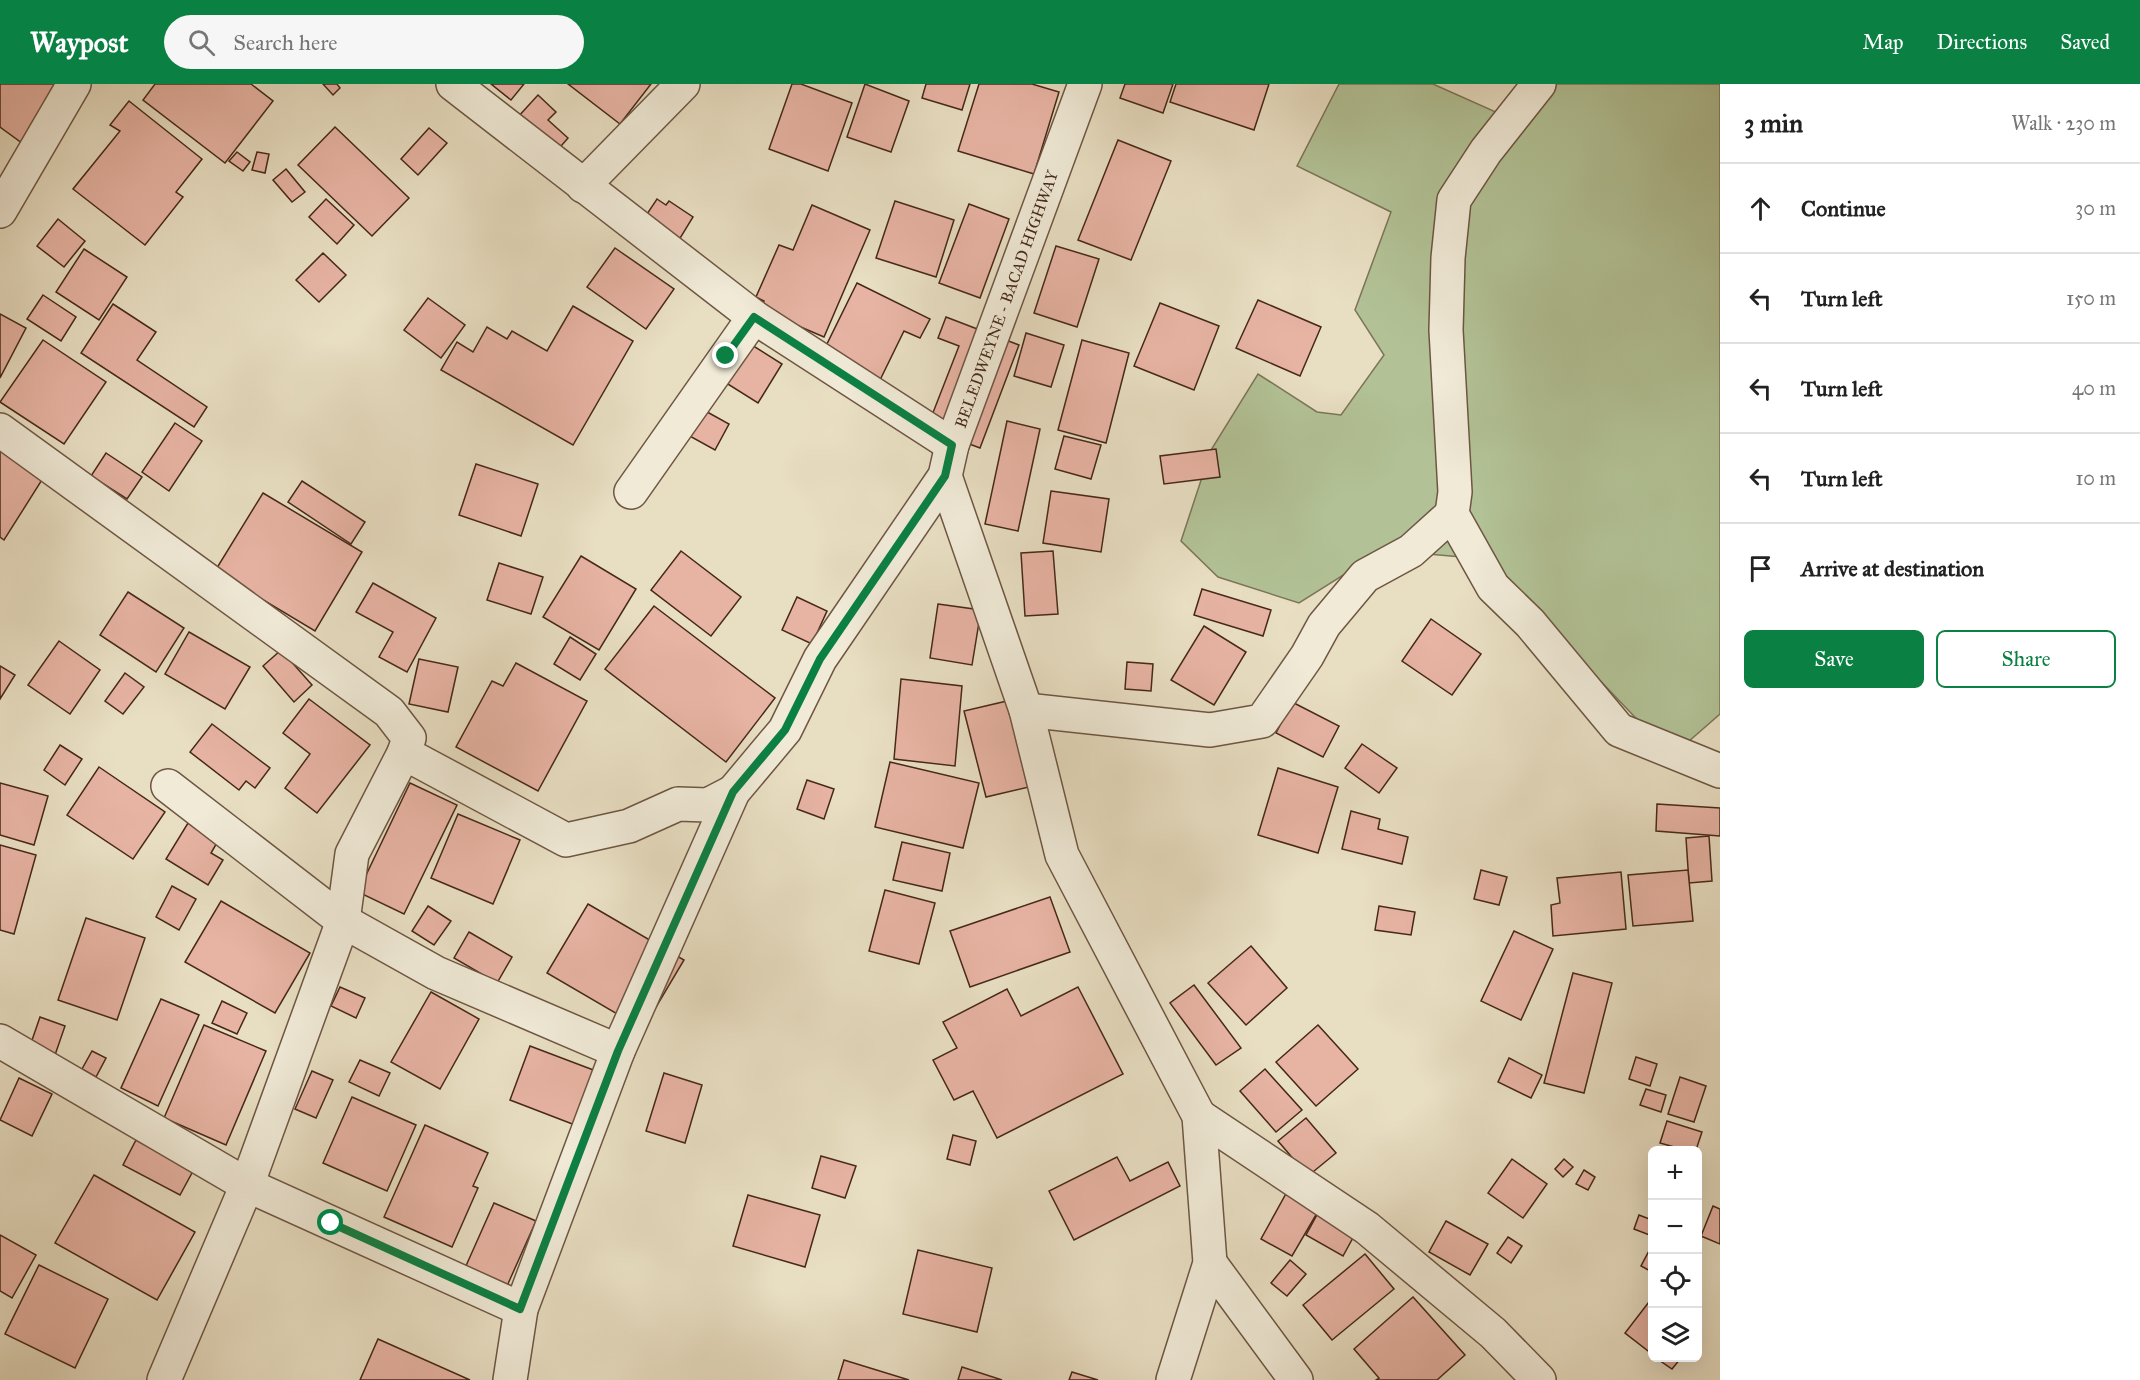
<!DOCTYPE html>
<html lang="en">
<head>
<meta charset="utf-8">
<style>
  body { margin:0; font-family:"IM FELL Great Primer",serif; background:#f6f6f6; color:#222 }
  .controls { position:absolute; right:18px; bottom:18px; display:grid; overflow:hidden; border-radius:9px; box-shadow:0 6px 24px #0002 }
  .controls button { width:54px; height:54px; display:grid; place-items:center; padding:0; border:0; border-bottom:2px solid #e0e0e0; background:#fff; color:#222; font:30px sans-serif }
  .stop { position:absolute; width:18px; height:18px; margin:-14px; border:4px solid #0b8043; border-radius:50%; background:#fff }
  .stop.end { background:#0b8043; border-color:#fff; box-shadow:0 2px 6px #0008 }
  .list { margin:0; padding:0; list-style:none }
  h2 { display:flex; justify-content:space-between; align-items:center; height:78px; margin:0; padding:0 24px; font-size:26px }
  h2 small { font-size:20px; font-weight:400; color:#767676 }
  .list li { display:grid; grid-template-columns:39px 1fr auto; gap:18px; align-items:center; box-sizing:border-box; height:90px; padding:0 24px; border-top:2px solid #e0e0e0 }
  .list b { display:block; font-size:22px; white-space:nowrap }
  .list em { font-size:20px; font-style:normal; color:#767676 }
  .actions { display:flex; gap:12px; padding:18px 24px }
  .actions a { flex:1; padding:14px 0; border:2px solid #0b8043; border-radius:9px; text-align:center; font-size:21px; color:#0b8043 }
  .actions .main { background:#0b8043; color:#fff }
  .icon { flex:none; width:33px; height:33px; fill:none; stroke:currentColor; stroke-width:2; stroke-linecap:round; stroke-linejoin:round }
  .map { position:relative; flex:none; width:1720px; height:1296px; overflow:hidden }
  header { display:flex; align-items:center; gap:36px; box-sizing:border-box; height:84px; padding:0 30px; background:#0b8043; color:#fff }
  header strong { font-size:28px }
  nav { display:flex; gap:33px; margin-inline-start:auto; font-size:21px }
  .search { width:420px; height:54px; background:#f6f6f6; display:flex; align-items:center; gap:15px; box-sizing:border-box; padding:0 21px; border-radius:33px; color:#767676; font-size:22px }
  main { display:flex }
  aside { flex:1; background:#fff }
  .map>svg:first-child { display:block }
</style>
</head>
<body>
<header>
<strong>Waypost</strong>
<div class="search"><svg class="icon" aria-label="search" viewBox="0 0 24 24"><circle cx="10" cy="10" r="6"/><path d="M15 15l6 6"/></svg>Search here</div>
<nav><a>Map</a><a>Directions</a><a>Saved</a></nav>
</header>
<main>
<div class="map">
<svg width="1720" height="1296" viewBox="0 0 1720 1296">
  <rect width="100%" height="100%" fill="#e8dec2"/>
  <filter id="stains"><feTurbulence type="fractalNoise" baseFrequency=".00333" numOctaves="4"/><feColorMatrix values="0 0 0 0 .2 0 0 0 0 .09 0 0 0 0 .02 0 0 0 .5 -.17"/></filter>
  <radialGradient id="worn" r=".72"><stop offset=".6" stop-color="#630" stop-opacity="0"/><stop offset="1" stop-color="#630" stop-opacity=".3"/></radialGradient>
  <!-- green -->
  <polygon fill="#b2c296" stroke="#7c7558" stroke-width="1.5" points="1339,0 1433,0 1527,42 1543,0 1720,0 1720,630 1672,672 1484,475 1383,466 1299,519 1218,493 1181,457 1211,366 1258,290 1317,328 1341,331 1384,271 1355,226 1391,128 1297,82"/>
  <!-- building -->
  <g fill="#e7b3a3" stroke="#462819" stroke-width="1.5">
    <polygon points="0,0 72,0 26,62 0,43"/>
    <polygon points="155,0 251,0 273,17 225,79 143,16"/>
    <polygon points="323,0 337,0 340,4 333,11"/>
    <polygon points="491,0 524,0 511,16"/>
    <polygon points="568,0 651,0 620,40"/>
    <polygon points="792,0 801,0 852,19 828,87 769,65"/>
    <polygon points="865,0 909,17 891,68 847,53"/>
    <polygon points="926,0 970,0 962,26 922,14"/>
    <polygon points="979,0 1032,0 1059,8 1034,90 958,67"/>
    <polygon points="1125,0 1173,0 1163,29 1120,14"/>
    <polygon points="1176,0 1269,0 1254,46 1170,18"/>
    <polygon points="538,11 556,28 548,36 568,54 555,69 517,34"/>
    <polygon points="129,17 202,75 176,108 183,113 145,161 73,105 120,47 110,41"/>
    <polygon points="335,43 409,114 372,152 298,81"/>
    <polygon points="429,44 447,59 418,91 401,75"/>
    <polygon points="1118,56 1171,77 1131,176 1078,156"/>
    <polygon points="237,68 250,78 243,87 229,77"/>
    <polygon points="257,68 269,70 265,89 252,86"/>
    <polygon points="286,85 305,108 292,118 273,96"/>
    <polygon points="326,115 354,141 337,160 309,133"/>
    <polygon points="657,115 666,121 669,117 693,133 679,156 645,133"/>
    <polygon points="895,117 954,136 936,193 876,174"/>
    <polygon points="969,120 1009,135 980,214 939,199"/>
    <polygon points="812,121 870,146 824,253 761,226 764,217 756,213 779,161 793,166"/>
    <polygon points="58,135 85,157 64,183 37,162"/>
    <polygon points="1056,162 1099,175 1077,243 1034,229"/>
    <polygon points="615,164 674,205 646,245 587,203"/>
    <polygon points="84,165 127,193 99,236 56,208"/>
    <polygon points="323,169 346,191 319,218 296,196"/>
    <polygon points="857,199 930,235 920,254 904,247 880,296 823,268"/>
    <polygon points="43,211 76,233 61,257 27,235"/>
    <polygon points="428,214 465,241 441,274 404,246"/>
    <polygon points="1258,216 1321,243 1300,292 1236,264"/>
    <polygon points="1160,219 1219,242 1194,306 1134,282"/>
    <polygon points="113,220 156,248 137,276 207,323 194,343 81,269"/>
    <polygon points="573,222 633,257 573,361 441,286 457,258 473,268 487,243 507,255 512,247 547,267"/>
    <polygon points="0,230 26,244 0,294"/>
    <polygon points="946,233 1019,261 980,364 927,344 959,262 938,254"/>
    <polygon points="1026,249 1064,261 1051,303 1014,292"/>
    <polygon points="739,253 782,280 758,319 715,292"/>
    <polygon points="43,256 106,298 64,360 0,318"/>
    <polygon points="1082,256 1129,269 1106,359 1058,346"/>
    <polygon points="700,324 729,340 715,366 686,350"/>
    <polygon points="1007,337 1040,345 1018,447 985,440"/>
    <polygon points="175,339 202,357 169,407 142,388"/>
    <polygon points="1064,352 1101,361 1091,395 1055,385"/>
    <polygon points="0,363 45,391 4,456 0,453"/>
    <polygon points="1216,365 1220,393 1164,400 1160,372"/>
    <polygon points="106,369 142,393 127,415 91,392"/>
    <polygon points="476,380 538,400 521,452 459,431"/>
    <polygon points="302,397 365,438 351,460 288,418"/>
    <polygon points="1051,407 1109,415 1101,468 1043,459"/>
    <polygon points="263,409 362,468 315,547 215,487"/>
    <polygon points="681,467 741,513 711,552 651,506"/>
    <polygon points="1053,467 1058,530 1025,532 1021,469"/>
    <polygon points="581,472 636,505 599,566 543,533"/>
    <polygon points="499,479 543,493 531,530 487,516"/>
    <polygon points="373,499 436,534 407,588 379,573 393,548 356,528"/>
    <polygon points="1202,505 1271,526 1263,552 1194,531"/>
    <polygon points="128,508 184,544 156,588 100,551"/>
    <polygon points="797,513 827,527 812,560 782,546"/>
    <polygon points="938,520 981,526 972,581 930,574"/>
    <polygon points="654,522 775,614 726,678 605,585"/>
    <polygon points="1431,535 1481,570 1452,611 1402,577"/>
    <polygon points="1204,542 1246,568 1214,621 1171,596"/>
    <polygon points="189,548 250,583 225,625 165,590"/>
    <polygon points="570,553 596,570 580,596 554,580"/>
    <polygon points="59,557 100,586 70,630 28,601"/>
    <polygon points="281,566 312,601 294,618 263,582"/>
    <polygon points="419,575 458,583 448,628 409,620"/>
    <polygon points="1127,578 1153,580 1151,607 1125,605"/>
    <polygon points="516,579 587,617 538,707 456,663 492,597 503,602"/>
    <polygon points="0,582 15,591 0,615"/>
    <polygon points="125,589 144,603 123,630 105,617"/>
    <polygon points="901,595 962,602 955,682 894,675"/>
    <polygon points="309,615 370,661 317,729 285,704 310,670 283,649"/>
    <polygon points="1007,617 1029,703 986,713 964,627"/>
    <polygon points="1292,618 1339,642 1323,673 1276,649"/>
    <polygon points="212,640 270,684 255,704 246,697 239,706 190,668"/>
    <polygon points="1362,660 1397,684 1379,709 1345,684"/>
    <polygon points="60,661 82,675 65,701 44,686"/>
    <polygon points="890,678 979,699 963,764 875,743"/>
    <polygon points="99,683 165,728 133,775 67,731"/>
    <polygon points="1278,684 1338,703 1318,769 1258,751"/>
    <polygon points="807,696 834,705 824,735 797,725"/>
    <polygon points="0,699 48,712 34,761 0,751"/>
    <polygon points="410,699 457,721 404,830 358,808"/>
    <polygon points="1657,720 1720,724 1720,752 1656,747"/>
    <polygon points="1351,727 1380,735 1378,745 1408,753 1402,780 1342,765"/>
    <polygon points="458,730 520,756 493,820 431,794"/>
    <polygon points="188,739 218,757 211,769 223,776 208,801 166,775"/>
    <polygon points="1709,752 1712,797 1689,799 1686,754"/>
    <polygon points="902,758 950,769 942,807 893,796"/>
    <polygon points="0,761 36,771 14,850 0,846"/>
    <polygon points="1481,786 1507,793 1499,821 1474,815"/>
    <polygon points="1688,786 1693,837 1633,842 1628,791"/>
    <polygon points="1621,788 1626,845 1553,852 1551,821 1560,819 1557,794"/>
    <polygon points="172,802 196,815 179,846 156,833"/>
    <polygon points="885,806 935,819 919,880 869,867"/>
    <polygon points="1050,813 1070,868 970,903 950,847"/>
    <polygon points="221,817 310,869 275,929 185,878"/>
    <polygon points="588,820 684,876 643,945 547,889"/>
    <polygon points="428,822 451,837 434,861 412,847"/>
    <polygon points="1379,822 1415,828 1411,851 1375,846"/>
    <polygon points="86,834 145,854 117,936 58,916"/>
    <polygon points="1514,847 1553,865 1521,936 1481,917"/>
    <polygon points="469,848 512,873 497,899 454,874"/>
    <polygon points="1251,862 1287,904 1246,941 1208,899"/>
    <polygon points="1573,889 1612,899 1584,1009 1544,999"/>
    <polygon points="1194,901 1241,964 1216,981 1170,919"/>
    <polygon points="340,903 365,914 356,934 331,922"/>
    <polygon points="1078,903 1123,990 997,1054 973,1007 954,1016 933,976 957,964 943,938 1007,905 1021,932"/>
    <polygon points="431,908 479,935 440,1005 391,978"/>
    <polygon points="161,915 199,931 158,1022 121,1004"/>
    <polygon points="222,917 247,929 237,950 212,939"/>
    <polygon points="40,933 65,942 55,971 30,962"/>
    <polygon points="204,941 266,967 226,1061 164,1034"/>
    <polygon points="1318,941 1358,985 1316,1022 1276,978"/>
    <polygon points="530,962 596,987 575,1041 510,1016"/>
    <polygon points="92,967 106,974 96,993 82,985"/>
    <polygon points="1636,973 1657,980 1650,1002 1629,995"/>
    <polygon points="1509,974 1542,991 1531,1014 1498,998"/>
    <polygon points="360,976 390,989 379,1012 349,998"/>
    <polygon points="1265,985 1302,1026 1276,1048 1240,1007"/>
    <polygon points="312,987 333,996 316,1034 295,1025"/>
    <polygon points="664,989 702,1001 685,1059 646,1047"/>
    <polygon points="1680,993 1706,1002 1694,1038 1668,1030"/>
    <polygon points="19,994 52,1010 32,1052 0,1036"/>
    <polygon points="1646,1005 1666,1011 1661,1028 1640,1021"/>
    <polygon points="352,1013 416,1041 387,1107 323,1079"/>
    <polygon points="1306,1034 1336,1069 1308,1092 1278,1057"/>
    <polygon points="1667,1037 1702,1048 1696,1066 1685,1066 1660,1059"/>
    <polygon points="425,1041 488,1069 473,1102 478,1104 452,1163 384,1133"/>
    <polygon points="953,1051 976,1057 970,1081 947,1075"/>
    <polygon points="136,1056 193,1087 180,1111 123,1081"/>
    <polygon points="821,1072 856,1082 845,1114 812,1104"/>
    <polygon points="1117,1073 1130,1097 1168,1078 1180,1102 1074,1156 1049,1107"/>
    <polygon points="1512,1075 1547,1100 1523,1134 1488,1109"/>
    <polygon points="1564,1075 1573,1083 1563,1093 1555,1085"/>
    <polygon points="1584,1086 1595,1093 1588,1106 1576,1100"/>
    <polygon points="94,1091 195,1148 157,1216 55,1159"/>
    <polygon points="1288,1106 1320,1124 1292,1172 1261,1155"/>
    <polygon points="748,1111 820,1131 805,1183 733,1162"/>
    <polygon points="494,1119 536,1137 507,1202 465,1184"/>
    <polygon points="1713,1122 1720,1125 1720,1160 1701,1152"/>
    <polygon points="1318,1129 1355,1150 1343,1172 1306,1151"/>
    <polygon points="1639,1131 1652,1136 1652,1152 1634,1145"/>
    <polygon points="1446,1137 1488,1160 1470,1191 1429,1168"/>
    <polygon points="0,1151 36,1171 12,1214 0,1207"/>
    <polygon points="1508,1153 1522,1162 1511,1179 1497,1169"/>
    <polygon points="1650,1165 1652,1167 1652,1188 1641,1182"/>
    <polygon points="918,1166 992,1184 977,1248 903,1230"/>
    <polygon points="1365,1170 1394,1205 1332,1256 1303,1221"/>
    <polygon points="1290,1176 1306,1190 1287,1212 1271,1199"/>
    <polygon points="39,1181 108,1215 75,1284 5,1250"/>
    <polygon points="1413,1213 1465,1271 1437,1296 1376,1296 1379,1294 1354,1265"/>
    <polygon points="1652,1214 1652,1270 1625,1249"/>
    <polygon points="378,1255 470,1296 360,1296"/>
    <polygon points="1656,1274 1681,1274 1672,1285"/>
    <polygon points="844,1276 909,1296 838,1296"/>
    <polygon points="962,1283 1002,1296 958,1296"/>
    <polygon points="1072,1288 1098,1296 1069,1296"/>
  </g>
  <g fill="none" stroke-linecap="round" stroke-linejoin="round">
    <!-- minor casing -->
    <g stroke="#6e5643" stroke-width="36">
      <g id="minor">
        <polyline points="453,0 754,233 952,361"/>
        <polyline points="1539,0 1486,67 1454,116 1448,174 1446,246 1455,408 1452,430 1493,503 1530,539 1619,646 1720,687"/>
        <polyline points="583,102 683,0"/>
        <polyline points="0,127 74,0"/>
        <polyline points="0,346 389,628 409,654 404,669 566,756 629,742 678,720 708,721 733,708"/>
        <polyline points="945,392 1026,626 1062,771 1199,1032 1210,1179 1173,1296"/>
        <polyline points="631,408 754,233"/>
        <polyline points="1026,626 1210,646 1262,637 1307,572 1324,541 1365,492 1411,467 1452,430"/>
        <polyline points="168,702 343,837 436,889 618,967"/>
        <polyline points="0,957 247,1101 521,1225"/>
        <polyline points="1199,1032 1367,1144 1493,1249 1539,1296"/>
        <polyline points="1210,1179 1296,1296"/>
        <polyline points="164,1296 247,1101 343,837 352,770 404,669"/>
        <polyline points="510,1296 521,1225 618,967 733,708 785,646 820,575 945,392 952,361 1085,0"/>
      </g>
    </g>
    <!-- minor -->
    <use href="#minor" stroke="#f0ead7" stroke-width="33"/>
  </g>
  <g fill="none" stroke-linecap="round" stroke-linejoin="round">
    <!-- route -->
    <polyline stroke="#0b8043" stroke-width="8" points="331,1139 520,1225 618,967 733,708 785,646 820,575 945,392 952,361 754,233 726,272"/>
  </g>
  <g text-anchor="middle" stroke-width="4.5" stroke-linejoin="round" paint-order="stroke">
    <!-- street labels -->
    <g font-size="16" fill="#462819" stroke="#f0ead7">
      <text transform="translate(1006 215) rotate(-70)" y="6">BELEDWEYNE - BACAD HIGHWAY</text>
    </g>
  </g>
  <rect width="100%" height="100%" filter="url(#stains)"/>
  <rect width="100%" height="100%" fill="url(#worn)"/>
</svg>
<div class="controls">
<button>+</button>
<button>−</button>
<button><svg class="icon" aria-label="locate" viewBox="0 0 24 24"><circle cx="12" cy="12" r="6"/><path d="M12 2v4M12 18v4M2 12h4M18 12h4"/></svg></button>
<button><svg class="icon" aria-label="layers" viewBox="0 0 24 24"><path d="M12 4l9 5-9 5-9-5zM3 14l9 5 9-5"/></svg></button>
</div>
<div class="stop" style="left:331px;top:1139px"></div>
<div class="stop end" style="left:726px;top:272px"></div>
</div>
<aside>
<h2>3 min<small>Walk · 230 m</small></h2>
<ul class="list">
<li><svg class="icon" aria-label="ahead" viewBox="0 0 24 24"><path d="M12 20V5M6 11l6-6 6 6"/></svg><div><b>Continue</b></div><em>30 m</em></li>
<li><svg class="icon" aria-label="left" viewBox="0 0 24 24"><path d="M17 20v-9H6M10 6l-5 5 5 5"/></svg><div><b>Turn left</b></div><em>150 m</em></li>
<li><svg class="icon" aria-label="left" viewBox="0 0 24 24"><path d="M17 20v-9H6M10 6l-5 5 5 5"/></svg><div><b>Turn left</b></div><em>40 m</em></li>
<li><svg class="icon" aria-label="left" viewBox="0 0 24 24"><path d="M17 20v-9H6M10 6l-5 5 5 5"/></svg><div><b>Turn left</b></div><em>10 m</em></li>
<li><svg class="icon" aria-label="arrive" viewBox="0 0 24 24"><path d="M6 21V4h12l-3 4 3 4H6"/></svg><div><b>Arrive at destination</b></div></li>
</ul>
<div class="actions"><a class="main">Save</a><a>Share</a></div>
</aside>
</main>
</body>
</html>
